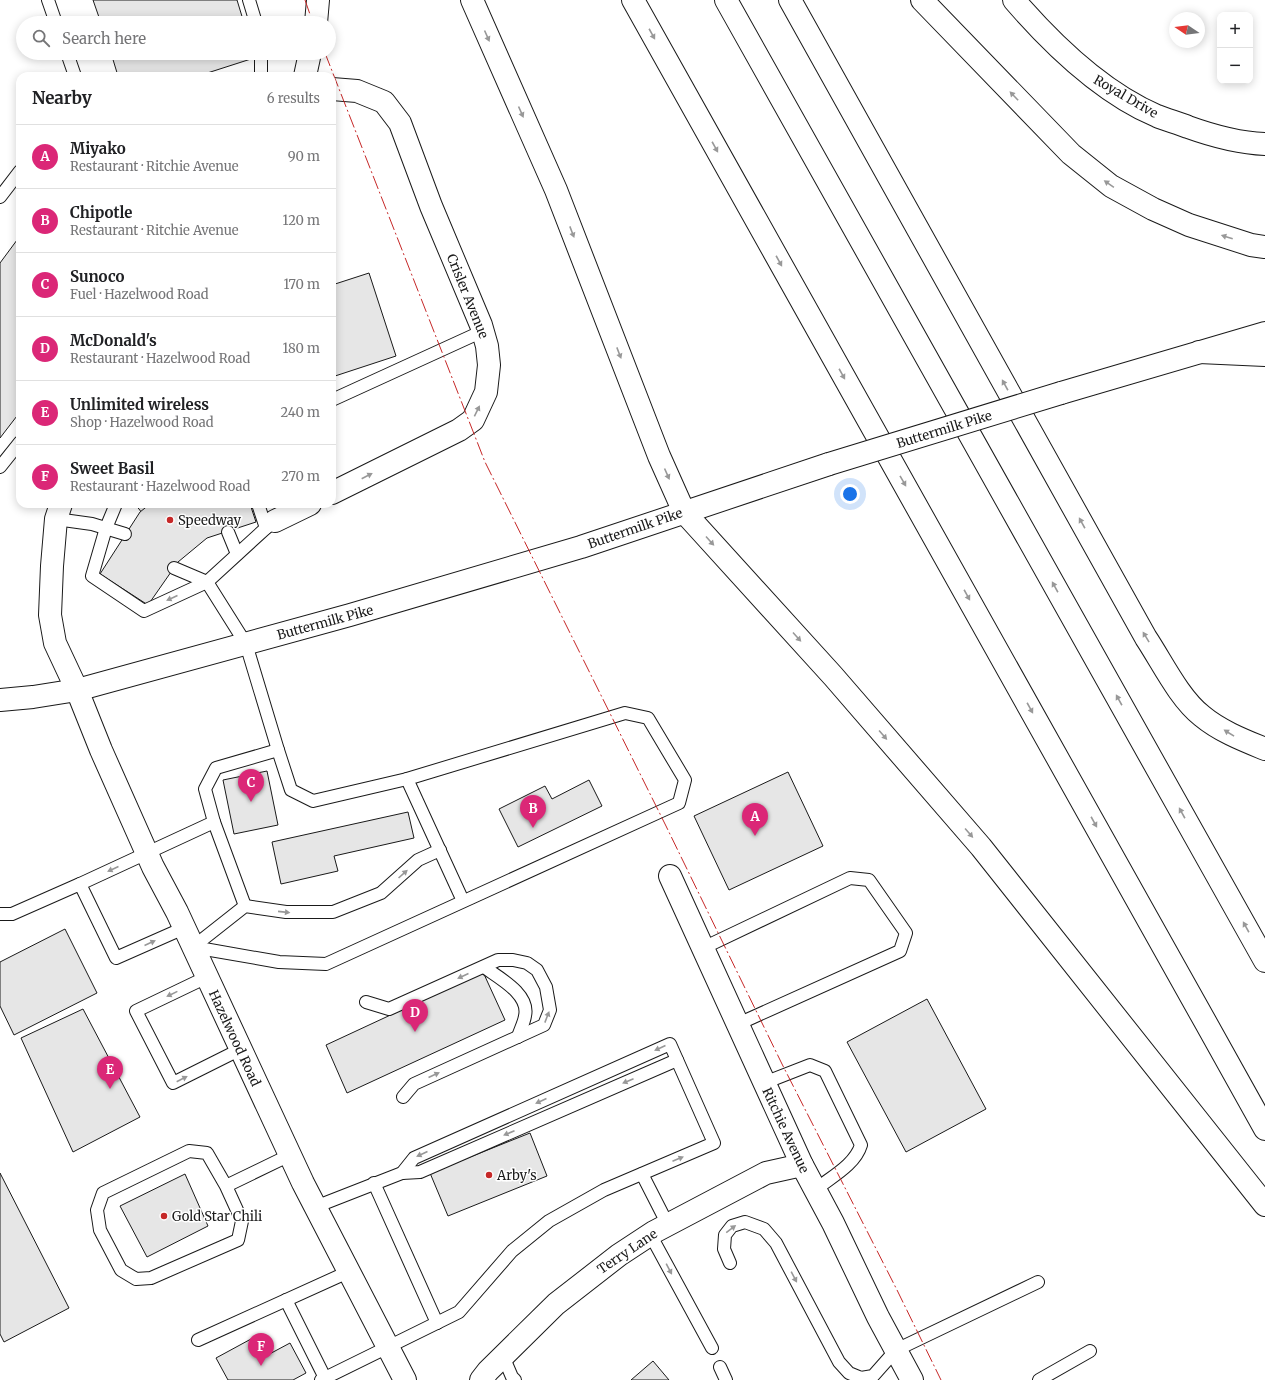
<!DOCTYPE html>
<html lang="en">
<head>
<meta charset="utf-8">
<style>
  body { margin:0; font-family:Merriweather,serif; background:#f6f6f6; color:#202124 }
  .controls { position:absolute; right:12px; top:12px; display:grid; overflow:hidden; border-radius:8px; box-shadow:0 2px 10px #0003 }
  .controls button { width:36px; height:36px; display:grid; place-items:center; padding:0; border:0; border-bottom:1px solid #e0e0e0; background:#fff; color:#202124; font:20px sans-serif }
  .compass { position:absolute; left:1169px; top:12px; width:36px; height:36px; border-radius:50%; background:#fff; box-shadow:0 2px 10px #0003; rotate:283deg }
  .you { position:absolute; left:850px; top:494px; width:14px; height:14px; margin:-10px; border:3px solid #fff; border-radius:50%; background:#1a73e8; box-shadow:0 0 0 6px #1a73e833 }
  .badge { display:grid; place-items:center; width:26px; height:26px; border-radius:50%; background:#db2777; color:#fff; font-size:13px; font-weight:700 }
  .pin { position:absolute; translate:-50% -33px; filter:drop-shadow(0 1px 2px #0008) }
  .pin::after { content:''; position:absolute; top:21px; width:14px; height:12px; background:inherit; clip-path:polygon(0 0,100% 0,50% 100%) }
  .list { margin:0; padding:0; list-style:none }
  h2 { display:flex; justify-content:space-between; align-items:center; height:52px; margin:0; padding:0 16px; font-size:17px }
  h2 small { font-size:13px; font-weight:400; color:#757577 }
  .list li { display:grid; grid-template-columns:26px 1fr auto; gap:12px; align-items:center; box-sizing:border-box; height:64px; padding:0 16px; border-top:1px solid #e0e0e0 }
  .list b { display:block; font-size:15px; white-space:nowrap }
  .list p { margin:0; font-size:13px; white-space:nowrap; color:#757577 }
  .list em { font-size:13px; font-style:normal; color:#757577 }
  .icon { flex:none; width:22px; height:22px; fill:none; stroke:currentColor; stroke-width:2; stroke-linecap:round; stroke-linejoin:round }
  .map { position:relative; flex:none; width:1265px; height:1380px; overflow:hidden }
  .search { position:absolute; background:#fff; box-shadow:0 2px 10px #0003; left:16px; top:16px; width:320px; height:44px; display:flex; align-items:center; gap:10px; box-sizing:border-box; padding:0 14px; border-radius:22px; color:#757577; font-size:15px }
  .panel { position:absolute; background:#fff; box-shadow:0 2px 10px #0003; left:16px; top:72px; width:320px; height:436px; border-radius:12px }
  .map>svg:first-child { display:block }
</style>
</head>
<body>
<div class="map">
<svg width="1265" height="1380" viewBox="0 0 1265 1380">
  <rect width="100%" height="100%" fill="#fff"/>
  <!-- building -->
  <g fill="#e6e6e6" stroke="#1a1a1a">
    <polygon points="93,0 237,0 244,23 101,23"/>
    <polygon points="111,53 252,53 254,58 198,76 118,76"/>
    <polygon points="20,236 20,412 0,438 0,263"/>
    <polygon points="369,273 396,356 332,377 332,285"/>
    <polygon points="135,504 176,504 202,536 176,556"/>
    <polygon points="150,504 250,504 256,522 207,538 178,562 148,605 100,574 140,512"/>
    <polygon points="267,771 278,825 234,834 223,780"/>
    <polygon points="788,772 823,846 729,890 694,816"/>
    <polygon points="589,780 602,806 518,847 499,809 545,786 552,799"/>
    <polygon points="408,812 414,838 334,856 338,871 281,884 272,842"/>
    <polygon points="65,929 97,993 14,1035 0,1006 0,962"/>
    <polygon points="483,972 505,1020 347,1093 326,1045"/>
    <polygon points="927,999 986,1109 906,1152 847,1042"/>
    <polygon points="83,1009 140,1117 73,1152 21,1038"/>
    <polygon points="530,1133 547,1176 448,1216 430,1173"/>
    <polygon points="0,1173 69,1308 4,1342 0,1334"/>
    <polygon points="185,1174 208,1226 147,1257 120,1206"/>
    <polygon points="251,1339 262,1358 290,1343 306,1373 293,1380 228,1380 216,1358"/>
    <polygon points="653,1361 669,1380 631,1380"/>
  </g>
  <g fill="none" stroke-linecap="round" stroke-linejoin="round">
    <!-- service casing -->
    <g stroke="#1a1a1a" stroke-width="14">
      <g id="service">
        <polyline points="48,0 56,23"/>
        <polyline points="249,0 256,23"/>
        <polyline points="67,53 75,76"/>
        <polyline points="261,53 261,76"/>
        <polyline points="0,197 20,171"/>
        <polyline points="332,400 483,331"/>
        <polyline points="0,467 20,442"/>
        <polyline points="116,504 106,528 92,576 144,611 207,582 266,528 275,521"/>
        <polyline points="258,504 266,528"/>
        <polyline points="56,519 92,524 125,534"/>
        <polyline points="228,532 237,554"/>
        <polyline points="174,568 207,582 246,644 278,750 291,790 313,801 407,779"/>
        <polyline points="80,884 214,822"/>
        <polyline points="245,906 214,822 205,789 216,768 278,750"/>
        <polyline points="0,914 12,914 80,884 116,958 184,928"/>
        <polyline points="193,947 279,962 326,964 679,803 685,780 648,718 625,713 407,779 463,901"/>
        <polyline points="193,947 245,906 286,912 333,912 381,893 418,860 440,850"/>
        <polyline points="703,948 850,878 869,880 906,933 900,951 738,1024"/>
        <path d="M484 967C499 978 530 994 525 1016 524 1023 520 1030 518 1037"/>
        <polyline points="207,977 136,1011 173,1083 241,1049"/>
        <polyline points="366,1002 389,1009 498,960 513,960 527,963 537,970 546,987 550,1010 544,1025 414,1084 403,1097"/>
        <path d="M764 1083 810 1065 825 1071 861 1145C855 1165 831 1177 815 1190"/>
        <polyline points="402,1173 420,1172 677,1060"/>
        <polyline points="642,1174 668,1225"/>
        <polyline points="374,1183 437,1323"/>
        <polyline points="226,1186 242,1221 238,1240 151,1278 136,1279 121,1270 100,1230 97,1210 103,1193 189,1151 207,1153 226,1186 290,1155"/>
        <polyline points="315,1207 402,1173 414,1158 670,1044 714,1143 604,1190 549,1221 512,1251 459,1312 321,1380"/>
        <polyline points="650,1234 712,1348"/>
        <polyline points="730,1263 724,1249 725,1235 732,1226 745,1222 764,1229 776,1243 839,1362 849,1373 861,1378 873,1376 896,1350 1038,1282"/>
        <polyline points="286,1300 326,1380"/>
        <polyline points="198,1340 348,1272"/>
        <polyline points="503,1356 512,1377 515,1380"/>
        <polyline points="720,1367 726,1380"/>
        <polyline points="1039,1380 1090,1351"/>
      </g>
    </g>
    <!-- minor casing -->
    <g stroke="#1a1a1a" stroke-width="24">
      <g id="minor">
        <path d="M1014 0C1052 44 1103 93 1157 116 1167 120 1178 123 1188 127 1213 136 1239 143 1265 144"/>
        <polyline points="316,23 318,0"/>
        <polyline points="305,76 310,53"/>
        <polyline points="332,89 357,91 384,102 400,123 431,206 481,325 487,346 489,365 486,392 473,420 459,430 332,493"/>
        <polyline points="61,504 56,519 52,566 50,615 55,643 77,690 101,750 153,867 177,912 303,1183 405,1380"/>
        <polyline points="275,521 310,504"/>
        <polyline points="670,876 802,1165 833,1223 878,1317 912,1380"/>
        <polyline points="481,1380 488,1371 556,1304 619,1255 654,1232 766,1173 802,1165"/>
      </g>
    </g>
    <!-- secondary casing -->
    <g stroke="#1a1a1a" stroke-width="24">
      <g id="secondary">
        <polyline points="1061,393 1265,333"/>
        <polyline points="0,700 33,697 77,690 350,615 581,547 829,464"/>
      </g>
    </g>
    <!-- motorway casing -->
    <g stroke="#1a1a1a" stroke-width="24">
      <g id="motorway">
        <polyline points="472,0 556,190 659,456 684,512 833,676 981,847 1265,1205"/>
        <path d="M633 0C843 376 1055 752 1265 1129"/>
        <polyline points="726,0 1265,961"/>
        <path d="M790 0 1146 638C1162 662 1179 698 1202 716 1220 731 1243 740 1265 749"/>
        <polyline points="922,0 1071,154 1111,186 1153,209 1189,225 1251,245 1265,247"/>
        <polyline points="1199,352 1265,355"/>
      </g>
    </g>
    <!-- service -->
    <use href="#service" stroke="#fff" stroke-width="12"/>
    <!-- minor -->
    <use href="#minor" stroke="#fff" stroke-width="22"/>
    <!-- secondary -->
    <use href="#secondary" stroke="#fff" stroke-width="22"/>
    <!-- motorway -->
    <use href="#motorway" stroke="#fff" stroke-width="22"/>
    <!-- secondary-bridge casing -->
    <g stroke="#1a1a1a" stroke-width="24" stroke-linecap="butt">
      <polyline id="secondary-bridge" points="829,464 1061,393"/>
    </g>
    <!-- secondary-bridge -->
    <use href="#secondary-bridge" stroke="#fff" stroke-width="22"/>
    <!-- power -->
    <g stroke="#c62828" stroke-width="1" stroke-dasharray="14 3 2 3" stroke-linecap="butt">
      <polyline points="305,0 313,23"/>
      <polyline points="325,53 485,462 666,826 782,1064 897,1290 941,1380"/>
    </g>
  </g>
  <!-- one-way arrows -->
  <defs><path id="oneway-solid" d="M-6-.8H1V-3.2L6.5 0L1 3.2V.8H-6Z"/></defs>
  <g fill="#989898">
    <use href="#oneway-solid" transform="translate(652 34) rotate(61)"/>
    <use href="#oneway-solid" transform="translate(487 36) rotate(66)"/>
    <use href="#oneway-solid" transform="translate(1014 96) rotate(-134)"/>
    <use href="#oneway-solid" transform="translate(521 112) rotate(66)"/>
    <use href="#oneway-solid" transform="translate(715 147) rotate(61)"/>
    <use href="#oneway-solid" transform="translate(1109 184) rotate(-145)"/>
    <use href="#oneway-solid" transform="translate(572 232) rotate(69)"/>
    <use href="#oneway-solid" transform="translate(1227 237) rotate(-163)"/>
    <use href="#oneway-solid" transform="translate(779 261) rotate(61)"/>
    <use href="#oneway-solid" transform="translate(619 353) rotate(69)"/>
    <use href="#oneway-solid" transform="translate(842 374) rotate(61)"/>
    <use href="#oneway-solid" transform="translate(1005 385) rotate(-119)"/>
    <use href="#oneway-solid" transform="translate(477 411) rotate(-64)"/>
    <use href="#oneway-solid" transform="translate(667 474) rotate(66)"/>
    <use href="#oneway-solid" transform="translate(367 476) rotate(-27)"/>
    <use href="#oneway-solid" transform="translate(903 481) rotate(60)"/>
    <use href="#oneway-solid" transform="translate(1082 523) rotate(-119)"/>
    <use href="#oneway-solid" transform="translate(710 541) rotate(48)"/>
    <use href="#oneway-solid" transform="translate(1055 587) rotate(-119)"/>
    <use href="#oneway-solid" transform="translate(967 595) rotate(61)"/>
    <use href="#oneway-solid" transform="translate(172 598) rotate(156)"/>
    <use href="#oneway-solid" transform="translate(797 637) rotate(48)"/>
    <use href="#oneway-solid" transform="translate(1146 637) rotate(-121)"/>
    <use href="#oneway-solid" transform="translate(1119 700) rotate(-119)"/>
    <use href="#oneway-solid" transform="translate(1030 708) rotate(61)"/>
    <use href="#oneway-solid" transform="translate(1229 733) rotate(-148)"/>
    <use href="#oneway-solid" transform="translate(883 735) rotate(49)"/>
    <use href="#oneway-solid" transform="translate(1182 813) rotate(-119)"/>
    <use href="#oneway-solid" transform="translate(1094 822) rotate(61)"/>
    <use href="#oneway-solid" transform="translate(969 833) rotate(49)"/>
    <use href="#oneway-solid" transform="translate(113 869) rotate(156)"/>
    <use href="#oneway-solid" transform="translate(403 874) rotate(-42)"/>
    <use href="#oneway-solid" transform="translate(284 912) rotate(6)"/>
    <use href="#oneway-solid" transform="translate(1246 927) rotate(-119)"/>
    <use href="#oneway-solid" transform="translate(150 943) rotate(-24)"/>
    <use href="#oneway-solid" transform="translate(463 976) rotate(156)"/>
    <use href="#oneway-solid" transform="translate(172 994) rotate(154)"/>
    <use href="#oneway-solid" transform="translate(547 1017) rotate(-69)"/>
    <use href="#oneway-solid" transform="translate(660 1048) rotate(156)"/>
    <use href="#oneway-solid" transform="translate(434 1075) rotate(-24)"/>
    <use href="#oneway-solid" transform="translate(182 1079) rotate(-27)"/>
    <use href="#oneway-solid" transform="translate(628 1081) rotate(157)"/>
    <use href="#oneway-solid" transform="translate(541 1101) rotate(156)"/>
    <use href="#oneway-solid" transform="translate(509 1133) rotate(157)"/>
    <use href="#oneway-solid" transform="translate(422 1154) rotate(156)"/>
    <use href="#oneway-solid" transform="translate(678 1159) rotate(-23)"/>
    <use href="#oneway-solid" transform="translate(731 1229) rotate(-37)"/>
    <use href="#oneway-solid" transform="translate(669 1269) rotate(62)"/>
    <use href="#oneway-solid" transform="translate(794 1277) rotate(62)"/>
  </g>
  <!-- markers -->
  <g fill="#c62828" stroke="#fff" stroke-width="1.5">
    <circle cx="170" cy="520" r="4"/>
    <circle cx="489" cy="1175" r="4"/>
    <circle cx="164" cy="1216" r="4"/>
  </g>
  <g text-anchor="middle" stroke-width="3" stroke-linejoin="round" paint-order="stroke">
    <!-- street labels -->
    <g font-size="13" fill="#1a1a1a" stroke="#fff">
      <text transform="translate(1126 96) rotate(30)" y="5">Royal Drive</text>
      <text transform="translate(468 296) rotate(68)" y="5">Crisler Avenue</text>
      <text transform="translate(944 429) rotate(-17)" y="5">Buttermilk Pike</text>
      <text transform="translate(635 528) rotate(-19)" y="5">Buttermilk Pike</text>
      <text transform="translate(325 622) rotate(-15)" y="5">Buttermilk Pike</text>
      <text transform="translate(235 1038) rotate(65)" y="5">Hazelwood Road</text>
      <text transform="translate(786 1130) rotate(65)" y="5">Ritchie Avenue</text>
      <text transform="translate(627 1251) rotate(-34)" y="5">Terry Lane</text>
    </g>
    <!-- poi labels -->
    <g font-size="13" fill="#1a1a1a" stroke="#fff" text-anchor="start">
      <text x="178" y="525">Speedway</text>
      <text x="497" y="1180">Arby's</text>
      <text x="172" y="1221">Gold Star Chili</text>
    </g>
  </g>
</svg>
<div class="controls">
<button>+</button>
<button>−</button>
</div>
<svg class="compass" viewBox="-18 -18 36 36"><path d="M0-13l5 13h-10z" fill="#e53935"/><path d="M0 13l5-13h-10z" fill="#757577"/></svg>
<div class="you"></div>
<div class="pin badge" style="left:755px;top:836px">A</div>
<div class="pin badge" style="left:533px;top:828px">B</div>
<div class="pin badge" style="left:251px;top:802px">C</div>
<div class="pin badge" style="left:415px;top:1032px">D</div>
<div class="pin badge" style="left:110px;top:1089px">E</div>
<div class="pin badge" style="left:261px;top:1366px">F</div>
<div class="search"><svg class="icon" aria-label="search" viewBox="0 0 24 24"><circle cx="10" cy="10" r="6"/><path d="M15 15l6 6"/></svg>Search here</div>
<section class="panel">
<h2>Nearby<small>6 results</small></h2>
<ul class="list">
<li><span class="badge">A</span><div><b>Miyako</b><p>Restaurant · Ritchie Avenue</p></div><em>90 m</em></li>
<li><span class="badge">B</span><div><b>Chipotle</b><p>Restaurant · Ritchie Avenue</p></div><em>120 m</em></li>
<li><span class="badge">C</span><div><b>Sunoco</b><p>Fuel · Hazelwood Road</p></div><em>170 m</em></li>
<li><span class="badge">D</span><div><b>McDonald's</b><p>Restaurant · Hazelwood Road</p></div><em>180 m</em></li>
<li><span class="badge">E</span><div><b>Unlimited wireless</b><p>Shop · Hazelwood Road</p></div><em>240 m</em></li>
<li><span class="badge">F</span><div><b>Sweet Basil</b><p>Restaurant · Hazelwood Road</p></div><em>270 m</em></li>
</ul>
</section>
</div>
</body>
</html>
